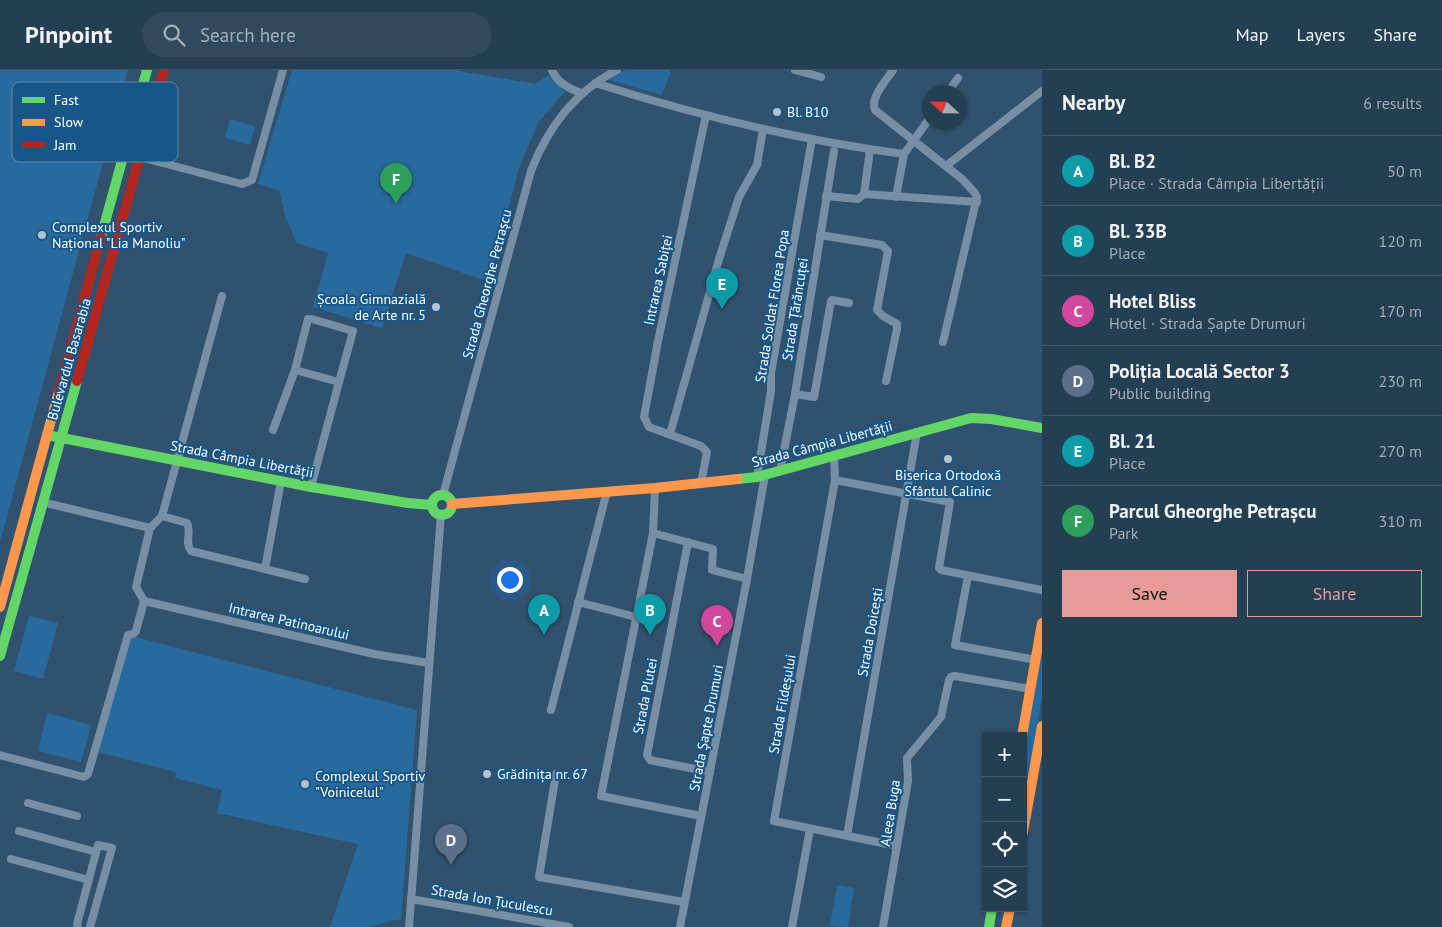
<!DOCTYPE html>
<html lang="en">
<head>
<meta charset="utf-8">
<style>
  body { margin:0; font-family:"PT Sans",sans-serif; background:#30495c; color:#f1f3f6 }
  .controls { position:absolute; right:15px; bottom:15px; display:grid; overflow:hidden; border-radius:0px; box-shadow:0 1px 4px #0004 }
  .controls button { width:45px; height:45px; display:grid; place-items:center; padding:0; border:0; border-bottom:1px solid #415769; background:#243e52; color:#f1f3f6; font:25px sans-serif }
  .compass { position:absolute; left:922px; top:15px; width:45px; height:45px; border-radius:50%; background:#243e52; box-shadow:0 1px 4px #0004; rotate:292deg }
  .you { position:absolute; left:509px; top:509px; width:18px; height:18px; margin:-12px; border:4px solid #fff; border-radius:50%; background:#1a73e8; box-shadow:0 0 0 8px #1a73e833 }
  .badge { display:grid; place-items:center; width:32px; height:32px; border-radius:50%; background:#e69b98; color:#fff; font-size:16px; font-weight:700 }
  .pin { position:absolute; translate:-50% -41px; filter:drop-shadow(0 1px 2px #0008) }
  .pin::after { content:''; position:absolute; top:26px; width:18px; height:15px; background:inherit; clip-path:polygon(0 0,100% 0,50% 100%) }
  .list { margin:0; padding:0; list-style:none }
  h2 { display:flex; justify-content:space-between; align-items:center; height:65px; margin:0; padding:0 20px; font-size:21px }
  h2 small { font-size:16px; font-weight:400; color:#a3aeb8 }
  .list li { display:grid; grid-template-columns:32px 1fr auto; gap:15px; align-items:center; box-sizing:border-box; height:70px; padding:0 20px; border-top:1px solid #415769 }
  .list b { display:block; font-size:19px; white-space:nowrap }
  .list p { margin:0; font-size:16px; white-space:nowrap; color:#a3aeb8 }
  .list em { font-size:16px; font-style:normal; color:#a3aeb8 }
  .actions { display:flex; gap:10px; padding:15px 20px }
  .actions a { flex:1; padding:11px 0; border:1px solid #e69b98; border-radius:0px; text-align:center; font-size:18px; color:#e69b98 }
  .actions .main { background:#e69b98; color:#111 }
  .icon { flex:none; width:28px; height:28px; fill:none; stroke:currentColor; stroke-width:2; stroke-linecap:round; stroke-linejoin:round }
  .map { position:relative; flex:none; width:1042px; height:857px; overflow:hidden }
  header { display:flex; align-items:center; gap:30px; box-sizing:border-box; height:70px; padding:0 25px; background:#243e52; border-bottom:1px solid #415769 }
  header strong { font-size:24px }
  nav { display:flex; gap:28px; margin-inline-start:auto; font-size:18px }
  .search { width:350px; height:45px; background:#30495c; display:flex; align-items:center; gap:12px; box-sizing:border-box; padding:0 18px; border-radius:28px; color:#a3aeb8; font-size:19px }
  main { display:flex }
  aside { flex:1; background:#243e52 }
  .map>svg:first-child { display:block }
</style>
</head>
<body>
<header>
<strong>Pinpoint</strong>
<div class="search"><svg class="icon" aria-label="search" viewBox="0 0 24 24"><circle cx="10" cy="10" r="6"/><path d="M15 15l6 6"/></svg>Search here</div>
<nav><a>Map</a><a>Layers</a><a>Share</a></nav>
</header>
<main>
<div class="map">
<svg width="1042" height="857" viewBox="0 0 1042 857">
  <rect width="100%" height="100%" fill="#30526e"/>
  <!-- green -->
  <g fill="#286a9e">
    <polygon points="0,0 128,0 0,472"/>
    <polygon points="292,0 453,0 536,14 548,5 565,22 539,51 519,98 489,212 406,183 382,258 313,237 328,183 297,173 285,147 280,121 258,114"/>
    <polygon points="626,0 671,0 662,25 609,10 617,4"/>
    <polygon points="230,49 255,56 250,75 225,68"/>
    <polygon points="29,546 58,553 43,609 14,601"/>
    <polygon points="131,566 417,640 401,849 386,852 370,857 330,857 358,774 217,743 222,720 175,708 176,702 98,682"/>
    <polygon points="1042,579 1042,627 1023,732 1023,686"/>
    <polygon points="47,643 91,655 81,692 38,681"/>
    <polygon points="837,815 854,818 848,857 830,856"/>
  </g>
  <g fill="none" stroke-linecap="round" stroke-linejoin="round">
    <!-- street -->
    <g stroke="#778fa4" stroke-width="8">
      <path d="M552 0C557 13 569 19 582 23"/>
      <polyline points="795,0 821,7"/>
      <path d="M893 0C886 11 870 27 875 40L962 109 975 123 977 127 943 272"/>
      <path d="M595 13C695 45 799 70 904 84"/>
      <polyline points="948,22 958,8"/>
      <polyline points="140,87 242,114 252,110 283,0"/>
      <polyline points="946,96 1042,21"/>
      <polyline points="864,124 870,80"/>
      <polyline points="826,126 858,129 864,124 977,132"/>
      <polyline points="896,127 904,84 929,49"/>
      <polyline points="820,165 882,175 888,181 877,240 883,246 897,254 897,259 886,311"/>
      <polyline points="795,324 814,327 831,231 832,230 849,233"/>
      <polyline points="273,360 295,300 308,249 312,249 353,261 339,312 295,300"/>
      <polyline points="670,364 719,189 739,127 757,95 763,59"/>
      <polyline points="834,386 835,410 774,751 897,776"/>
      <polyline points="780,401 795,324 834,81"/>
      <polyline points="757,407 771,321 771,303 812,69"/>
      <polyline points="835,410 950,432 939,498 941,500 1042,520"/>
      <polyline points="701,413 707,382 701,376 649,357 644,347 658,271 706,45"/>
      <polyline points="311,417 339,312"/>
      <polyline points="655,418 653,463 601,726 701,746"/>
      <path d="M443 425 531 101C548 57 574 22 617 0"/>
      <polyline points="42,432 150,458"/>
      <path d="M162 446 187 453C192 462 184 472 191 481L305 509"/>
      <polyline points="653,463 713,479 712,500 747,509"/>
      <polyline points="688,472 647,685 650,690 710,702"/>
      <polyline points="265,499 281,411"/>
      <polyline points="968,506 955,575 1036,590"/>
      <polyline points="144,531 374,584 429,593"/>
      <polyline points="578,532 636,547"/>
      <polyline points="551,640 607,421"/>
      <polyline points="0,685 84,707 88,704 128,565 133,564 136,561 144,531 136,517 150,458 162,446 222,226"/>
      <polyline points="556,704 539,807 684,832"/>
      <polyline points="28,733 77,746"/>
      <polyline points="19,761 96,782"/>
      <polyline points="847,766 917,362"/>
      <polyline points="11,789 89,810"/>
      <polyline points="411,829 569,857"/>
      <polyline points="78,857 77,854 98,775 112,778 90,857"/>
      <polyline points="409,857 441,444"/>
      <polyline points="680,857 747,509 765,405"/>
      <polyline points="792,857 810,759"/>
      <polyline points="883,857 908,711 907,688 941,647 949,610 951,607 955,606 1031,619"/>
    </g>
    <!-- fast -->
    <g stroke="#63d668" stroke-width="10">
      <polyline points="101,167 147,0"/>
      <polyline points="47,365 311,417 408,433 432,435"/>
      <polyline points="738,409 757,407 971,348 991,349 1042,358"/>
      <circle cx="442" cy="435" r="10"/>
      <polyline points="0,586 77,311"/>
      <polyline points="989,857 992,838"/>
    </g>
    <!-- slow -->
    <g stroke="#ff974d" stroke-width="10">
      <polyline points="452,434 655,418 738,409"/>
      <polyline points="0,537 59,321"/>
      <polyline points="1022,666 1042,553"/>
      <polyline points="1023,762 1042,656"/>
      <polyline points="1006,857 1010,838"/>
    </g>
    <!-- jam -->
    <g stroke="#b3261e" stroke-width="10">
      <polyline points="77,311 164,0"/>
      <polyline points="59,321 101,167"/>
    </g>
  </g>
  <!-- markers -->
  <g fill="#b7c2cc" stroke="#175687" stroke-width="2">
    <circle cx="777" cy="42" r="5"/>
    <circle cx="42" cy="165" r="5"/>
    <circle cx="436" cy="237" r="5"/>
    <circle cx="948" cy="389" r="5"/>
    <circle cx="487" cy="704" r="5"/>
    <circle cx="305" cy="714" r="5"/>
  </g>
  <g text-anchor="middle" stroke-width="4" stroke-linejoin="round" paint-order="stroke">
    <!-- poi labels -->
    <g font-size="14" fill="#fff" stroke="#175687" text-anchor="start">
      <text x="787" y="47">Bl. B10</text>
      <text x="52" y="162">Complexul Sportiv<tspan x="52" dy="16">Național "Lia Manoliu"</tspan></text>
      <text x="426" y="234" text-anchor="end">Școala Gimnazială<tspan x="426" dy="16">de Arte nr. 5</tspan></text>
      <text x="948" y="410" text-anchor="middle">Biserica Ortodoxă<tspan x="948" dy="16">Sfântul Calinic</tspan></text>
      <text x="497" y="709">Grădinița nr. 67</text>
      <text x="315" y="711">Complexul Sportiv<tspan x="315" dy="16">"Voinicelul"</tspan></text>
    </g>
    <!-- street labels -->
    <g font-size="14" fill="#fff" stroke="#175687">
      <text transform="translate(658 210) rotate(-78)" y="5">Intrarea Sabiței</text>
      <text transform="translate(487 214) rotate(-75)" y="5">Strada Gheorghe Petrașcu</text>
      <text transform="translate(772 236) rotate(-81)" y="5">Strada Soldat Florea Popa</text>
      <text transform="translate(795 239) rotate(-81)" y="5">Strada Țărăncuței</text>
      <text transform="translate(69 289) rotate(-74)" y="5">Bulevardul Basarabia</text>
      <text transform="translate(822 374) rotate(-15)" y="5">Strada Câmpia Libertății</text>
      <text transform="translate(242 389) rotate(11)" y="5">Strada Câmpia Libertății</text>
      <text transform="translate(289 551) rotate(13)" y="5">Intrarea Patinoarului</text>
      <text transform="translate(870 562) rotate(-80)" y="5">Strada Doicești</text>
      <text transform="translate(645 626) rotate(-79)" y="5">Strada Plutei</text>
      <text transform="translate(782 634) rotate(-80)" y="5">Strada Fildeșului</text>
      <text transform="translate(706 658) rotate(-79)" y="5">Strada Șapte Drumuri</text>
      <text transform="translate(890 743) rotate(-81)" y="5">Aleea Buga</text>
      <text transform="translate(492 830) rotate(10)" y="5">Strada Ion Țuculescu</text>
    </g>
  </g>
  <!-- legend -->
  <rect x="12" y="12" width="166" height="80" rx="8" fill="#175687" stroke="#5d89ab" stroke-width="1"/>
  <rect x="22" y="27" width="23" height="6" fill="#63d668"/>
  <rect x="22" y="49" width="23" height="7" fill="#ff974d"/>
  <rect x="22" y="72" width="23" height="6" fill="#b3261e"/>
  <g font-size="14" fill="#fff">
    <text x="54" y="35">Fast</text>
    <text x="54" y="57">Slow</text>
    <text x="54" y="80">Jam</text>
  </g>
</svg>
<div class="controls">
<button>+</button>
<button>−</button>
<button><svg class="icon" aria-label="locate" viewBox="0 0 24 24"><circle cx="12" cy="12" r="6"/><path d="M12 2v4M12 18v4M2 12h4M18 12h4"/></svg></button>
<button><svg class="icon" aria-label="layers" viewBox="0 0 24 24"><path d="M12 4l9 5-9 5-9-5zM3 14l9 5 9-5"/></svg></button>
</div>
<svg class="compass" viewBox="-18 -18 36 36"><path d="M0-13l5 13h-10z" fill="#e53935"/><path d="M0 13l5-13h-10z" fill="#a3aeb8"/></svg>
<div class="you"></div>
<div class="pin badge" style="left:544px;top:565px;background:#0f9aa8">A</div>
<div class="pin badge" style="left:650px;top:565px;background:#0f9aa8">B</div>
<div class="pin badge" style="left:717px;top:576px;background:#d1479c">C</div>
<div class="pin badge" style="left:451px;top:795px;background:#5c6f8a">D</div>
<div class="pin badge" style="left:722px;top:239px;background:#0f9aa8">E</div>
<div class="pin badge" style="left:396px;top:134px;background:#2e9e5b">F</div>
</div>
<aside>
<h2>Nearby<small>6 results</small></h2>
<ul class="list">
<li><span class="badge" style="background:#0f9aa8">A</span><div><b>Bl. B2</b><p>Place · Strada Câmpia Libertății</p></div><em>50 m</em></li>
<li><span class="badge" style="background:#0f9aa8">B</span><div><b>Bl. 33B</b><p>Place</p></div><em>120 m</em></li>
<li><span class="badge" style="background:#d1479c">C</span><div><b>Hotel Bliss</b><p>Hotel · Strada Șapte Drumuri</p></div><em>170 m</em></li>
<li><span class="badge" style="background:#5c6f8a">D</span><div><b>Poliția Locală Sector 3</b><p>Public building</p></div><em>230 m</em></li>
<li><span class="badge" style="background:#0f9aa8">E</span><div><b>Bl. 21</b><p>Place</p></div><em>270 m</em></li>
<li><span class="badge" style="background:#2e9e5b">F</span><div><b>Parcul Gheorghe Petrașcu</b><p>Park</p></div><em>310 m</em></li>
</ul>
<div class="actions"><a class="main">Save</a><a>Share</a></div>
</aside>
</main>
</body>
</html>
